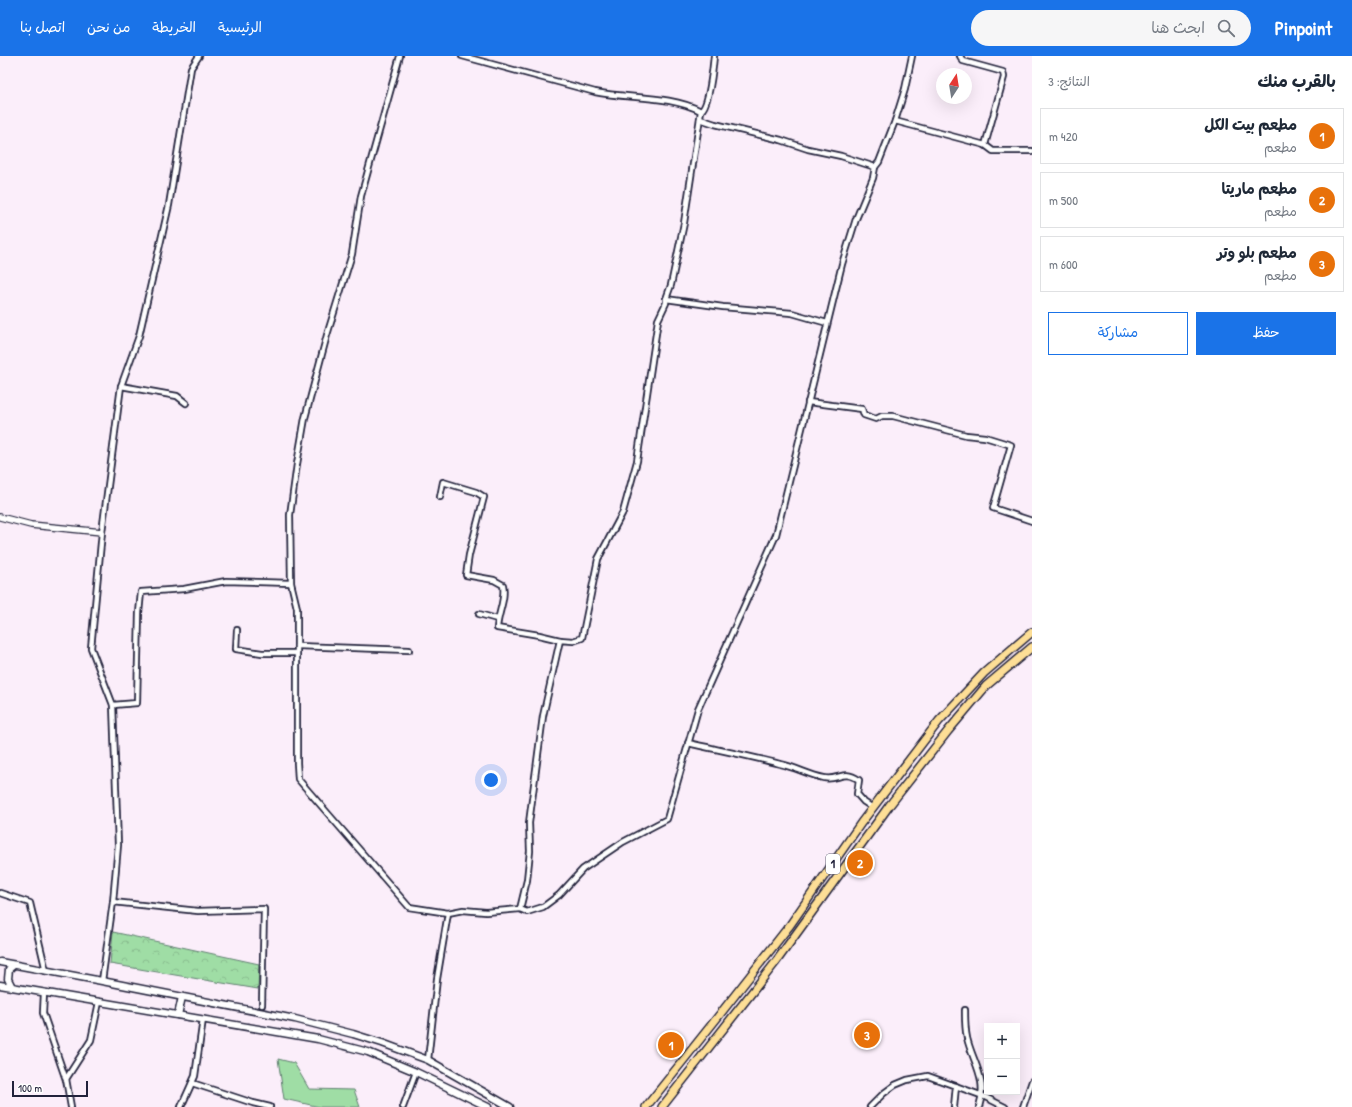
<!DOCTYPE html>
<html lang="ar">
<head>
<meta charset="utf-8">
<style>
  body { margin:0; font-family:"Patrick Hand","Playpen Sans Arabic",sans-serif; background:#f6f6f7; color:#1f2937; direction:rtl }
  .controls { position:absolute; right:12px; bottom:12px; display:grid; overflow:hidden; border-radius:0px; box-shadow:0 4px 16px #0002 }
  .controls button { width:36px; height:36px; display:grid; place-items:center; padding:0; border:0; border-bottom:1px solid #e0e1e3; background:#fff; color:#1f2937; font:20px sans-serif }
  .compass { position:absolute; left:936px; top:12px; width:36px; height:36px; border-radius:50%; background:#fff; box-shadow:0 4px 16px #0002; rotate:12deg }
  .scale { position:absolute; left:12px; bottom:10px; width:76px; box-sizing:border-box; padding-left:4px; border:2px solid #22223b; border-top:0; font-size:11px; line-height:14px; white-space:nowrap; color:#22223b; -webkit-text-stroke:3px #fff; paint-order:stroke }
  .you { position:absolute; left:491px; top:724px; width:14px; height:14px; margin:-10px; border:3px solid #fff; border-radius:50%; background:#1a73e8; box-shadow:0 0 0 6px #1a73e833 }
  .badge { display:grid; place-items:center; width:26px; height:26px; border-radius:50%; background:#1a73e8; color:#fff; font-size:13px; font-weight:700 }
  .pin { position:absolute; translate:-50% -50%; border:2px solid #fff; box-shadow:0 1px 4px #0006 }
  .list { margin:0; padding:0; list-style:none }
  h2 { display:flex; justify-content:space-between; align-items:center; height:52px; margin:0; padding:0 16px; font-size:17px }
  h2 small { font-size:13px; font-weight:400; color:#747a83 }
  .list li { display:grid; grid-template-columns:26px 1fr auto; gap:12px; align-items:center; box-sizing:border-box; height:56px; margin:0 8px 8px; padding:0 8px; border:1px solid #e0e1e3; border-radius:0px }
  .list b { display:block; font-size:15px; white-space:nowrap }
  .list p { margin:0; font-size:13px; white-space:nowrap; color:#747a83 }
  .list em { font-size:13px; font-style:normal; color:#747a83 }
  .actions { display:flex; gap:8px; padding:12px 16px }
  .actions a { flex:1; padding:9px 0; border:1px solid #1a73e8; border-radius:0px; text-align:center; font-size:14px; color:#1a73e8 }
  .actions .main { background:#1a73e8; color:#fff }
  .icon { flex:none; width:22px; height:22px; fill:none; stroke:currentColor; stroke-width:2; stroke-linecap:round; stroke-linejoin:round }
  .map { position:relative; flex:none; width:1032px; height:1051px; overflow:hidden; direction:ltr }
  header { display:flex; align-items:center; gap:24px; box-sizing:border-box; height:56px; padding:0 20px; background:#1a73e8; color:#fff }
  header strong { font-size:19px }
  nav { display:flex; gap:22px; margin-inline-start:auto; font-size:14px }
  .search { width:280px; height:36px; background:#f6f6f7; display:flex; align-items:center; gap:10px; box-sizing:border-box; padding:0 14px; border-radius:22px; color:#747a83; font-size:15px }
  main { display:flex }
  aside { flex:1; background:#fff }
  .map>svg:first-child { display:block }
</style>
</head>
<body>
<header>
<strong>Pinpoint</strong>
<div class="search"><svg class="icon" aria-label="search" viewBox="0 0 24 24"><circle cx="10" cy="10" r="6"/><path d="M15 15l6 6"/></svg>ابحث هنا</div>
<nav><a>الرئيسية</a><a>الخريطة</a><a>من نحن</a><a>اتصل بنا</a></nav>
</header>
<main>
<aside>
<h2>بالقرب منك<small>النتائج: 3</small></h2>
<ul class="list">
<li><span class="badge" style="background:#e8710a">1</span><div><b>مطعم بيت الكل</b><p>مطعم</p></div><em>420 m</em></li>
<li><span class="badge" style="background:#e8710a">2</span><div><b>مطعم ماريتا</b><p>مطعم</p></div><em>500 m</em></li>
<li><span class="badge" style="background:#e8710a">3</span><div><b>مطعم بلو وتر</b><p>مطعم</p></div><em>600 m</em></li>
</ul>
<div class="actions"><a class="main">حفظ</a><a>مشاركة</a></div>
</aside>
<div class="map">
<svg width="1032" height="1051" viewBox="0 0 1032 1051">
  <defs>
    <pattern id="forest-crowns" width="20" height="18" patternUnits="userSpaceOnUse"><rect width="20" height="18" fill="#9fdda5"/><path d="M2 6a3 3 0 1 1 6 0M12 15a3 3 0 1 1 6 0" fill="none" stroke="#89bd8f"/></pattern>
  </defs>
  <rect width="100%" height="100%" fill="#fbeefa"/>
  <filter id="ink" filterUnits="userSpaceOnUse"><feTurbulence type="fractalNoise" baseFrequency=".025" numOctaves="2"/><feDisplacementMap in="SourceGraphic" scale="8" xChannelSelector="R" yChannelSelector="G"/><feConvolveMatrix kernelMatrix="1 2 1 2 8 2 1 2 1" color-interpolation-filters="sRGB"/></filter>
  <g filter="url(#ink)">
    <!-- grass -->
    <polygon fill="#9fdda5" stroke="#608070" points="278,1003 294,1007 309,1033 354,1034 360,1051 320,1051 284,1043"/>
    <!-- forest -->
    <polygon fill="url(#forest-crowns)" stroke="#608070" points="113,876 259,908 258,933 110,908"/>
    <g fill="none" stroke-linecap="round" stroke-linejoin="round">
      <!-- minor casing -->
      <g stroke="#22223b" stroke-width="8">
        <g id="minor">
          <path d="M400 0 361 140 352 198 327 279 305 362 297 408 290 459 291 527 297 552V707L298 723 409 851 448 857 463 854 486 856 520 853 527 824 530 795 529 767 543 660 560 584 573 585 582 582 598 503 623 456 637 405 658 264 666 247V243L671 229 684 167 701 55C709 49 713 11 714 0"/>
          <path d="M462 0 595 36C629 43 670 39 701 55"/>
          <polyline points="960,0 963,5 1003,16 1004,21 985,89"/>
          <polyline points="700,63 715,68 781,84 808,93 841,100 875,111"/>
          <polyline points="895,65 985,89 993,95 1032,95"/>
          <polyline points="666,243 723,251 792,257 827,267"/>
          <polyline points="121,330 177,340 186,347"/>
          <polyline points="808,346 862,353 864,359 876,363 882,360 893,360 966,379 985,381 1011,389 993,452 1032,465"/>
          <path d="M440 441 443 426 476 436 484 441 469 499 466 519 494 524 503 529C506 543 498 557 497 572L539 579 560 584"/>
          <polyline points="479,558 497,563"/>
          <polyline points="237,574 236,593 262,597 297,597"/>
          <polyline points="297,590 409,594"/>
          <polyline points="113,649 137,647 139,557 141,536 184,533 226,525 291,527"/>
          <path d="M688 687C719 694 750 700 780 708 795 711 809 719 824 722 838 725 843 713 859 724L857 738 864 746 873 752"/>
          <polyline points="0,837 30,847 46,915"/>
          <polyline points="113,846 198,855 264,853 262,949"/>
          <polyline points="520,853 527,856 543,851 559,839 583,813 623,786 667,763 698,653 776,479 842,208 856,163 873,122 875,111 879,106 895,65 905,33 912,0"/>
          <polyline points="102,925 113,846 118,789 113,649 91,592 102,476 121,330 139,280 169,149 191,12 199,0"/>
          <polyline points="44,937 43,957 66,1024"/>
          <path d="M965 954C965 963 965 973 967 982 973 1007 988 1023 979 1051"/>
          <polyline points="428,1004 437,923 448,857"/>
          <polyline points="192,1027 253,1047 270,1051"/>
          <polyline points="71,1051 66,1023 91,984 99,946"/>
          <polyline points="181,1051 195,1020 203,963"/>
          <polyline points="403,1051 416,1016"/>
          <polyline points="870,1051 884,1037 895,1029 907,1024 928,1020 983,1040 1005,1051"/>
          <polyline points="954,1051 956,1030"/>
          <polyline points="1023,1051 1032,1025"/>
        </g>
      </g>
      <!-- tertiary casing -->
      <g stroke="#22223b" stroke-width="8">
        <polyline id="tertiary" points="0,461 31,469 102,476"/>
      </g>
      <!-- secondary casing -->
      <g stroke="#22223b" stroke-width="9">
        <g id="secondary">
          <polyline points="0,906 102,925 295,963 353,978 382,987 428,1004 510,1051"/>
          <polyline points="0,929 318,983 368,996 416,1016 488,1051"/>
          <polyline points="12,931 8,923 9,913 14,909"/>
          <polyline points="178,959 182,941"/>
        </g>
      </g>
      <!-- primary casing -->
      <g stroke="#22223b" stroke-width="10">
        <g id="primary">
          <polyline points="646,1051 717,962 790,869 861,767 939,665 984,617 1032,576"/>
          <polyline points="662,1051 775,907 889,750 948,675 986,630 1032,591"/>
        </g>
      </g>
      <!-- minor -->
      <use href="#minor" stroke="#fff" stroke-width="4.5"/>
      <!-- tertiary -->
      <use href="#tertiary" stroke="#fff" stroke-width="5.5"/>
      <!-- secondary -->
      <use href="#secondary" stroke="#fff" stroke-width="6"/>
      <!-- primary -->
      <use href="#primary" stroke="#fdde96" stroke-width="7"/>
    </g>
  </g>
  <g text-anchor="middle" stroke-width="3" stroke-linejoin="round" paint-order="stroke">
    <!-- shield labels -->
    <rect fill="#fff" stroke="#646476" stroke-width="1" x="826" y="798" width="14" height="20" rx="3"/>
    <g font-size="12" font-weight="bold" fill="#22223b">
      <text x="833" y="812">1</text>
    </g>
  </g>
</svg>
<div class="controls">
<button>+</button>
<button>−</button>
</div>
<svg class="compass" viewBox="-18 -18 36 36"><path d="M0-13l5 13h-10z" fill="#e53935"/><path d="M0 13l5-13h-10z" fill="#747a83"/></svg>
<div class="scale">100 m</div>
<div class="you"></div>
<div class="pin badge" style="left:671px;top:989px;background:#e8710a">1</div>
<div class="pin badge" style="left:860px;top:807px;background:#e8710a">2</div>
<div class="pin badge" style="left:867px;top:979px;background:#e8710a">3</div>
</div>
</main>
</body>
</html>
